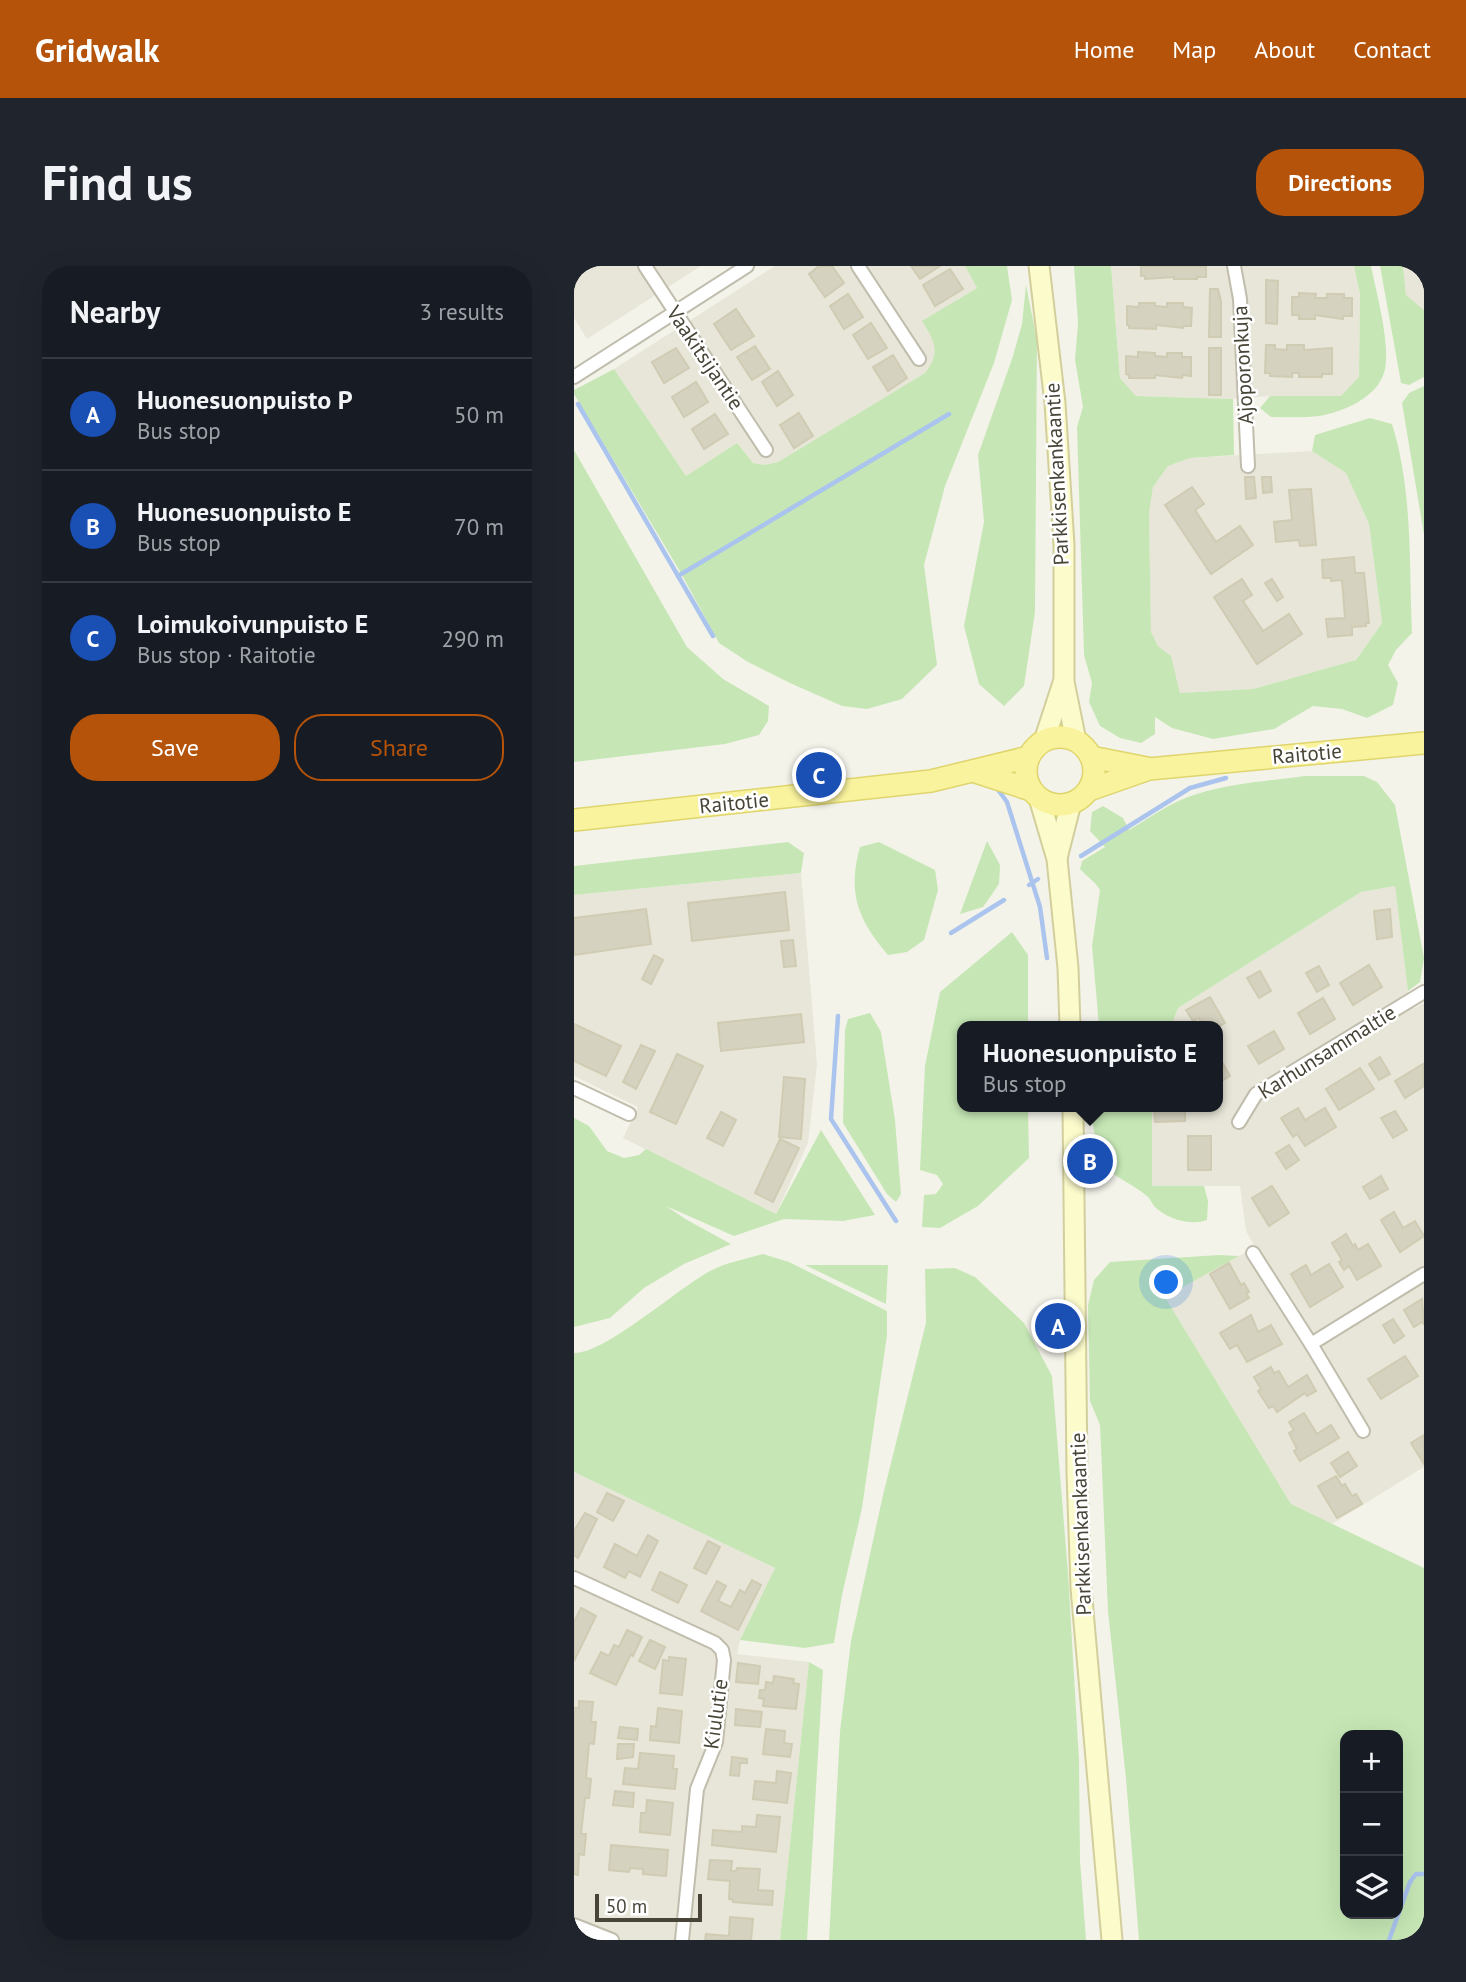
<!DOCTYPE html>
<html lang="en">
<head>
<meta charset="utf-8">
<style>
  body { margin:0; font-family:"PT Sans",sans-serif; background:#20242c; color:#f1f3f6 }
  .controls { position:absolute; right:21px; bottom:21px; display:grid; overflow:hidden; border-radius:14px; box-shadow:0 7px 28px #0002 }
  .controls button { width:63px; height:63px; display:grid; place-items:center; padding:0; border:0; border-bottom:2px solid #363941; background:#171b24; color:#f1f3f6; font:35px sans-serif }
  .scale { position:absolute; left:21px; bottom:18px; width:107px; box-sizing:border-box; padding-left:7px; border:4px solid #484538; border-top:0; font-size:19px; line-height:24px; white-space:nowrap; color:#484538; -webkit-text-stroke:5px #fff; paint-order:stroke }
  .you { position:absolute; left:593px; top:1017px; width:24px; height:24px; margin:-18px; border:5px solid #fff; border-radius:50%; background:#1a73e8; box-shadow:0 0 0 10px #1a73e833 }
  .badge { display:grid; place-items:center; width:46px; height:46px; border-radius:50%; background:#b45309; color:#fff; font-size:23px; font-weight:700 }
  .pin { position:absolute; translate:-50% -50%; border:4px solid #fff; box-shadow:0 2px 7px #0006 }
  .popup { position:absolute; left:383px; top:755px; width:266px; height:91px; box-sizing:border-box; display:grid; place-content:center; border-radius:14px; background:#171b24; filter:drop-shadow(0 2px 5px #0005); font-size:23px; white-space:nowrap; color:#9ea1a6 }
  .popup b { font-size:26px; color:#f1f3f6 }
  .popup::after { content:''; position:absolute; left:50%; top:100%; margin-left:-14px; border:14px solid transparent; border-top-color:#171b24 }
  .list { margin:0; padding:0; list-style:none }
  h2 { display:flex; justify-content:space-between; align-items:center; height:91px; margin:0; padding:0 28px; font-size:30px }
  h2 small { font-size:23px; font-weight:400; color:#9ea1a6 }
  .list li { display:grid; grid-template-columns:46px 1fr auto; gap:21px; align-items:center; box-sizing:border-box; height:112px; padding:0 28px; border-top:2px solid #363941 }
  .list b { display:block; font-size:26px; white-space:nowrap }
  .list p { margin:0; font-size:23px; white-space:nowrap; color:#9ea1a6 }
  .list em { font-size:23px; font-style:normal; color:#9ea1a6 }
  .actions { display:flex; gap:14px; padding:21px 28px }
  .actions a { flex:1; padding:16px 0; border:2px solid #b45309; border-radius:28px; text-align:center; font-size:24px; color:#b45309 }
  .actions .main { background:#b45309; color:#fff }
  .icon { flex:none; width:38px; height:38px; fill:none; stroke:currentColor; stroke-width:2; stroke-linecap:round; stroke-linejoin:round }
  .map { position:relative; flex:none; width:850px; height:1674px; overflow:hidden; border-radius:28px }
  header { display:flex; align-items:center; gap:42px; box-sizing:border-box; height:98px; padding:0 35px; background:#b45309; color:#fff }
  header strong { font-size:33px }
  nav { display:flex; gap:38px; margin-inline-start:auto; font-size:24px }
  .intro { display:flex; align-items:center; justify-content:space-between; box-sizing:border-box; height:168px; padding:0 42px }
  h1 { margin:0; font-size:49px }
  .button { padding:18px 32px; border-radius:28px; background:#b45309; color:#fff; font-size:24px; font-weight:700 }
  main { display:flex; gap:42px; padding:0 42px }
  aside { flex:1; background:#171b24; border-radius:28px; box-shadow:0 7px 28px #0002 }
  .map>svg:first-child { display:block }
</style>
</head>
<body>
<header>
<strong>Gridwalk</strong>
<nav><a>Home</a><a>Map</a><a>About</a><a>Contact</a></nav>
</header>
<div class="intro"><h1>Find us</h1><a class="button">Directions</a></div>
<main>
<aside>
<h2>Nearby<small>3 results</small></h2>
<ul class="list">
<li><span class="badge" style="background:#1a4fb4">A</span><div><b>Huonesuonpuisto P</b><p>Bus stop</p></div><em>50 m</em></li>
<li><span class="badge" style="background:#1a4fb4">B</span><div><b>Huonesuonpuisto E</b><p>Bus stop</p></div><em>70 m</em></li>
<li><span class="badge" style="background:#1a4fb4">C</span><div><b>Loimukoivunpuisto E</b><p>Bus stop · Raitotie</p></div><em>290 m</em></li>
</ul>
<div class="actions"><a class="main">Save</a><a>Share</a></div>
</aside>
<div class="map">
<svg width="850" height="1674" viewBox="0 0 850 1674">
  <rect width="100%" height="100%" fill="#f4f3ea"/>
  <!-- residential -->
  <g fill="#e8e6d8">
    <polygon points="0,0 127,0 13,73 0,52"/>
    <polygon points="201,0 391,0 403,22 349,55 358,70 361,83 360,96 351,107 204,196 191,199 179,197 163,177 112,210 40,103"/>
    <polygon points="537,0 780,0 786,28 785,111 768,130 696,130 659,133 562,130 546,112"/>
    <polygon points="829,0 850,0 850,44 832,29"/>
    <polygon points="738,185 772,207 795,258 808,357 782,394 679,423 606,427 597,391 584,380 577,366 575,247 579,221 594,200 616,192"/>
    <polygon points="227,607 243,798 234,877 202,948 49,872 64,841 0,810 0,629"/>
    <polygon points="821,620 834,725 841,742 850,737 850,1201 758,1258 717,1238 591,1031 681,981 672,965 666,920 578,920 578,841 644,841 644,760 597,760 604,742 787,626"/>
    <polygon points="0,1206 201,1302 166,1374 163,1388 235,1396 206,1674 0,1674"/>
  </g>
  <!-- green -->
  <g fill="#c6e7b5" fill-rule="evenodd">
    <path d="M391 0H433L438 34 420 97 371 220 350 299 363 399 328 433 293 443 268 440 216 417 174 396 145 377 104 302 0 128V124L40 103 112 210 163 177 179 197 191 199 204 196 351 107C367 87 361 75 348 55L403 22Z"/>
    <path d="M500 0H537L546 112 562 130 659 133 660 189 616 192 594 200 579 221 575 247 577 366 584 380 597 390 606 427 679 423 782 394 808 357 795 258 772 207 738 185 741 169 796 152 818 158C839 225 835 298 838 367L822 384 814 399 824 417 819 439 793 452 768 443 739 440 700 463 639 473 598 462 581 451V468L567 477 546 472 526 460 515 436 518 417 510 389 503 161 509 141 501 94 504 57Z"/>
    <path d="M780 0H797C802 25 818 83 810 107 802 132 769 146 745 150 730 152 713 151 697 151L686 142 696 130H767L785 111 786 28Z"/>
    <polygon points="806,0 829,0 832,29 850,44 850,111 835,119 827,117 826,111"/>
    <polygon points="452,19 463,74 461,346 450,420 430,440 405,418 390,360 410,256 404,189 439,90 448,58"/>
    <polygon points="850,120 850,269 828,137 835,127"/>
    <polygon points="0,184 113,381 149,413 195,440 194,455 185,469 151,478 0,496"/>
    <path d="M731 510H790L803 516 821 539 850 692 846 716 834 725 821 620 787 626 604 742 597 760H525L518 680 526 624C521 615 513 611 506 603L508 595 531 581 516 565 518 546 529 540 549 552 555 564C577 551 598 535 623 528 657 517 695 515 731 510Z"/>
    <polygon points="413,575 426,599 425,618 409,641 386,648"/>
    <polygon points="214,576 230,587 227,607 0,629 0,600"/>
    <path d="M305 576 361 604 364 624 350 674 333 686 314 689C284 654 273 627 286 581Z"/>
    <polygon points="438,666 454,689 454,760 388,760 388,841 454,841 455,892 404,940 366,962 348,961 350,929 362,928 369,918 363,909 346,904 351,800 366,726"/>
    <polygon points="296,747 307,766 321,854 327,928 322,936 313,928 269,857 271,764 274,753"/>
    <path d="M516 841H578V920H630L634 935 633 954C616 960 593 953 580 940 579 938 575 932 574 931 562 920 545 914 532 901L529 882 521 871Z"/>
    <polygon points="0,852 15,860 33,885 50,892 65,889 72,883 202,948 247,864 301,949 269,955 210,953 160,970 92,940 113,954 157,978 110,998 70,1022 36,1052 0,1061"/>
    <path d="M189 988 215 996 313 1045V1069L288 1242 268 1329 260 1377 231 1382 166 1374 201 1302 0 1206V1087C31 1088 105 1021 138 1004 154 996 172 993 189 988Z"/>
    <path d="M645 989 665 990 591 1031 717 1238 850 1302V1674H565L552 1513 534 1345 526 1159 516 1135 514 1039 520 1014 536 996ZM824 1469V1648H771V1469Z"/>
    <polygon points="231,999 314,999 312,1038"/>
    <polygon points="381,1002 401,1011 450,1057 478,1110 494,1307 505,1495 506,1594 512,1674 255,1674 266,1465 277,1375 309,1229 352,1057 351,1003"/>
    <polygon points="235,1396 249,1404 233,1674 206,1674"/>
  </g>
  <g fill="none" stroke-linecap="round" stroke-linejoin="round">
    <!-- stream -->
    <g stroke="#aac4ee" stroke-width="4.5">
      <polyline points="4,138 139,370"/>
      <polyline points="104,310 375,148"/>
      <polyline points="425,525 433,536 466,641 473,692"/>
      <polyline points="507,590 616,522 652,512"/>
      <polyline points="455,619 464,613"/>
      <polyline points="377,667 430,634"/>
      <polyline points="264,750 257,853 322,955"/>
      <polyline points="815,1674 836,1616 842,1608 850,1608"/>
    </g>
  </g>
  <!-- building -->
  <g fill="#d6d2c0" stroke="#d0cbb3" stroke-width="2">
    <polygon points="245,0 258,0 270,17 251,31 235,8"/>
    <polygon points="337,0 366,0 346,13"/>
    <polygon points="567,0 632,0 632,11 623,11 623,13 600,13 600,11 571,13 571,10 567,10"/>
    <polygon points="376,3 389,23 361,40 349,19"/>
    <polygon points="692,14 704,15 703,58 692,57"/>
    <polygon points="636,23 644,23 647,35 647,71 635,71"/>
    <polygon points="725,27 742,28 741,32 753,32 753,28 770,28 770,32 778,32 778,50 769,50 769,53 741,49 741,53 725,53 725,49 718,49 718,31 725,31"/>
    <polygon points="274,28 289,51 270,63 256,40"/>
    <polygon points="565,37 581,37 581,40 593,41 593,37 609,37 609,41 618,42 617,60 609,60 609,62 582,59 582,63 555,62 555,59 553,59 553,40 565,41"/>
    <polygon points="162,43 180,70 157,84 140,58"/>
    <polygon points="297,57 313,82 294,93 279,69"/>
    <polygon points="692,79 701,79 701,83 713,84 713,79 730,79 730,84 758,82 758,108 748,108 748,111 725,111 725,107 718,107 718,111 696,110 696,107 691,107"/>
    <polygon points="181,80 196,103 178,114 163,91"/>
    <polygon points="102,82 115,102 90,117 78,96"/>
    <rect x="635" y="82" width="12" height="47"/>
    <polygon points="564,86 581,87 581,90 593,91 593,87 608,87 608,91 617,91 617,110 609,109 608,112 581,109 581,112 555,112 555,109 552,108 552,90 564,91"/>
    <polygon points="319,89 333,112 314,125 299,101"/>
    <polygon points="204,105 219,129 203,140 188,116"/>
    <polygon points="122,116 134,136 110,151 98,131"/>
    <polygon points="225,147 239,170 220,182 206,159"/>
    <polygon points="141,148 154,168 130,183 118,163"/>
    <polygon points="671,211 680,211 682,232 672,233"/>
    <polygon points="688,211 697,211 698,226 689,227"/>
    <polygon points="618,221 630,238 621,244 642,276 666,260 679,279 637,308 591,239"/>
    <polygon points="737,223 742,279 726,280 725,274 702,276 700,256 718,254 715,224"/>
    <polygon points="780,291 781,307 790,307 795,357 792,357 792,360 778,361 778,369 754,371 752,353 771,352 768,314 757,315 757,312 749,312 748,294"/>
    <polygon points="668,313 678,329 669,335 689,365 715,348 728,368 683,398 640,331"/>
    <polygon points="698,313 709,331 703,335 691,317"/>
    <polygon points="211,626 215,664 118,675 114,637"/>
    <polygon points="72,643 77,678 0,689 0,652"/>
    <polygon points="816,643 818,671 803,673 800,645"/>
    <polygon points="219,674 222,700 210,701 207,675"/>
    <polygon points="80,689 89,694 77,718 68,713"/>
    <polygon points="795,699 808,721 779,739 766,717"/>
    <polygon points="745,700 755,719 743,726 732,707"/>
    <polygon points="686,705 697,725 685,732 673,712"/>
    <polygon points="636,731 651,757 644,761 629,760 625,752 619,755 612,744"/>
    <polygon points="749,732 761,753 736,768 724,747"/>
    <polygon points="227,748 230,776 147,785 144,757"/>
    <polygon points="0,758 47,780 32,810 0,795"/>
    <polygon points="700,765 710,783 685,798 674,780"/>
    <polygon points="67,779 81,785 62,823 49,816"/>
    <polygon points="103,788 129,800 102,858 76,846"/>
    <polygon points="644,789 656,810 644,817"/>
    <polygon points="806,791 816,808 805,814 795,798"/>
    <polygon points="849,798 850,820 831,832 821,815"/>
    <polygon points="786,802 800,823 765,844 752,823"/>
    <polygon points="210,811 231,813 227,873 205,871"/>
    <polygon points="580,841 611,841 611,855 581,856"/>
    <polygon points="724,842 731,854 751,842 762,861 731,880 723,868 719,871 707,852"/>
    <polygon points="821,845 833,864 819,872 807,852"/>
    <polygon points="147,846 162,854 149,880 133,872"/>
    <rect x="614" y="870" width="23" height="34"/>
    <polygon points="206,873 225,882 199,936 181,927"/>
    <polygon points="715,879 725,894 712,903 702,887"/>
    <polygon points="807,910 814,923 796,933 789,921"/>
    <polygon points="698,920 715,947 695,960 678,932"/>
    <polygon points="820,946 829,962 841,955 850,970 826,986 807,954"/>
    <polygon points="772,968 779,980 781,978 784,984 794,978 807,1000 783,1014 775,1000 770,1004 765,996 768,994 758,977"/>
    <polygon points="655,997 667,1019 670,1017 675,1026 672,1027 675,1032 656,1043 636,1008"/>
    <polygon points="755,998 769,1021 736,1041 717,1008 732,999 737,1009"/>
    <polygon points="848,1033 850,1058 848,1056 840,1061 830,1044"/>
    <polygon points="677,1049 684,1066 697,1059 708,1078 673,1096 663,1079 656,1083 646,1067"/>
    <polygon points="819,1053 830,1070 820,1077 809,1059"/>
    <polygon points="831,1090 844,1110 807,1133 794,1113"/>
    <polygon points="697,1101 700,1107 705,1105 714,1121 733,1109 742,1125 733,1130 731,1127 703,1146 699,1140 695,1142 684,1125 687,1123 680,1111"/>
    <polygon points="730,1147 743,1168 757,1159 765,1172 726,1195 720,1185 723,1183 715,1167 720,1164 715,1156"/>
    <polygon points="850,1169 850,1198 837,1177"/>
    <polygon points="774,1186 783,1200 766,1211 757,1197"/>
    <polygon points="762,1210 768,1220 771,1218 778,1230 782,1228 788,1238 763,1252 744,1220"/>
    <polygon points="33,1227 50,1235 39,1255 23,1246"/>
    <polygon points="11,1247 23,1253 4,1292 0,1289 0,1265"/>
    <polygon points="74,1269 84,1275 66,1311 55,1305 51,1312 30,1301 41,1278 63,1290"/>
    <polygon points="134,1275 146,1281 132,1308 120,1302"/>
    <polygon points="86,1306 113,1319 104,1337 78,1324"/>
    <polygon points="178,1314 187,1319 164,1364 127,1345 143,1315 152,1320 144,1335 157,1341 166,1324 171,1327"/>
    <polygon points="7,1342 22,1350 0,1395 0,1356"/>
    <polygon points="53,1364 68,1371 59,1390 57,1388 42,1419 16,1407 27,1386 35,1390 40,1379 45,1381"/>
    <polygon points="76,1374 91,1381 81,1403 65,1395"/>
    <polygon points="95,1391 112,1393 108,1429 86,1427 89,1394 95,1395"/>
    <polygon points="164,1397 186,1400 184,1418 162,1416"/>
    <polygon points="200,1410 220,1413 219,1417 225,1418 222,1443 189,1440 190,1433 185,1432 186,1424 191,1424 192,1416 199,1417"/>
    <polygon points="5,1435 19,1436 17,1456 22,1456 20,1478 15,1477 12,1512 17,1513 15,1532 11,1532 7,1568 12,1568 10,1589 5,1588 4,1609 0,1608 0,1442 5,1442"/>
    <polygon points="84,1442 108,1445 105,1477 76,1474 77,1460 82,1461"/>
    <polygon points="162,1443 188,1446 186,1461 161,1459"/>
    <polygon points="46,1461 64,1463 63,1474 44,1472"/>
    <polygon points="192,1463 211,1465 210,1477 218,1478 216,1491 189,1488"/>
    <polygon points="44,1478 60,1478 59,1491 43,1493"/>
    <polygon points="66,1487 100,1490 99,1503 103,1503 101,1523 49,1518 51,1502 64,1503"/>
    <polygon points="158,1491 173,1493 173,1497 166,1497 165,1510 156,1509"/>
    <polygon points="203,1505 217,1507 213,1537 179,1533 181,1515 202,1517"/>
    <polygon points="41,1525 60,1527 59,1541 39,1539"/>
    <polygon points="73,1534 99,1537 96,1569 66,1566 67,1547 72,1547"/>
    <polygon points="183,1549 206,1551 202,1586 138,1579 139,1564 168,1566 168,1560 182,1561"/>
    <polygon points="37,1579 94,1584 92,1610 69,1608 69,1603 56,1602 55,1606 35,1604"/>
    <polygon points="136,1594 158,1595 157,1605 162,1605 163,1602 186,1603 184,1624 199,1625 198,1639 159,1636 159,1634 155,1633 156,1615 134,1613"/>
    <polygon points="156,1651 179,1653 177,1674 131,1674 132,1668 155,1670"/>
  </g>
  <g fill="none" stroke-linecap="round" stroke-linejoin="round">
    <!-- street casing -->
    <g stroke="#c0bdad" stroke-width="16">
      <g id="street">
        <polyline points="71,0 192,184"/>
        <polyline points="284,0 345,93"/>
        <polyline points="660,0 666,33 674,200"/>
        <polyline points="0,111 173,0"/>
        <polyline points="0,822 55,848"/>
        <polyline points="665,856 682,828 850,726"/>
        <polyline points="679,987 737,1078 850,1008"/>
        <polyline points="737,1078 789,1165"/>
        <polyline points="0,1312 141,1377 148,1384 150,1394 142,1476 123,1523 108,1674"/>
        <polyline points="0,1659 38,1674"/>
      </g>
    </g>
    <!-- secondary casing -->
    <g stroke="#d2cf9c" stroke-width="23">
      <g id="secondary">
        <polyline points="465,0 481,137 490,279 490,416 502,475"/>
        <polyline points="470,475 489,417"/>
        <polyline points="465,532 483,593 494,702 496,760"/>
        <polyline points="483,592 497,537"/>
        <polyline points="499,841 503,1207 507,1322 538,1674"/>
      </g>
    </g>
    <!-- primary casing -->
    <g stroke="#dfd56d" stroke-width="24">
      <g id="primary">
        <circle cx="486" cy="505" r="34"/>
        <polyline points="517,491 573,502"/>
        <polyline points="402,506 457,524"/>
        <polyline points="515,524 575,503 850,477"/>
        <polyline points="0,554 357,515 455,491"/>
      </g>
    </g>
    <!-- street -->
    <use href="#street" stroke="#fff" stroke-width="12"/>
    <!-- secondary -->
    <use href="#secondary" stroke="#fcfbcc" stroke-width="19"/>
    <!-- primary -->
    <use href="#primary" stroke="#faf39e" stroke-width="21"/>
  </g>
  <g text-anchor="middle" stroke-width="5" stroke-linejoin="round" paint-order="stroke">
    <!-- street labels -->
    <g font-size="21" fill="#484538" stroke="#fff">
      <text transform="translate(131 92) rotate(56)" y="7">Vaakitsijantie</text>
      <text transform="translate(669 99) rotate(-93)" y="7">Ajoporonkuja</text>
      <text transform="translate(483 208) rotate(-93)" y="7">Parkkisenkankaantie</text>
      <text transform="translate(733 488) rotate(-5)" y="7">Raitotie</text>
      <text transform="translate(160 537) rotate(-6)" y="7">Raitotie</text>
      <text transform="translate(753 786) rotate(-32)" y="7">Karhunsammaltie</text>
      <text transform="translate(507 1258) rotate(-92)" y="7">Parkkisenkankaantie</text>
      <text transform="translate(142 1448) rotate(-82)" y="7">Kiulutie</text>
    </g>
  </g>
</svg>
<div class="controls">
<button>+</button>
<button>−</button>
<button><svg class="icon" aria-label="layers" viewBox="0 0 24 24"><path d="M12 4l9 5-9 5-9-5zM3 14l9 5 9-5"/></svg></button>
</div>
<div class="scale">50 m</div>
<div class="you"></div>
<div class="pin badge" style="left:484px;top:1060px;background:#1a4fb4">A</div>
<div class="pin badge" style="left:516px;top:895px;background:#1a4fb4">B</div>
<div class="popup"><b>Huonesuonpuisto E</b>Bus stop</div>
<div class="pin badge" style="left:245px;top:509px;background:#1a4fb4">C</div>
</div>
</main>
</body>
</html>
